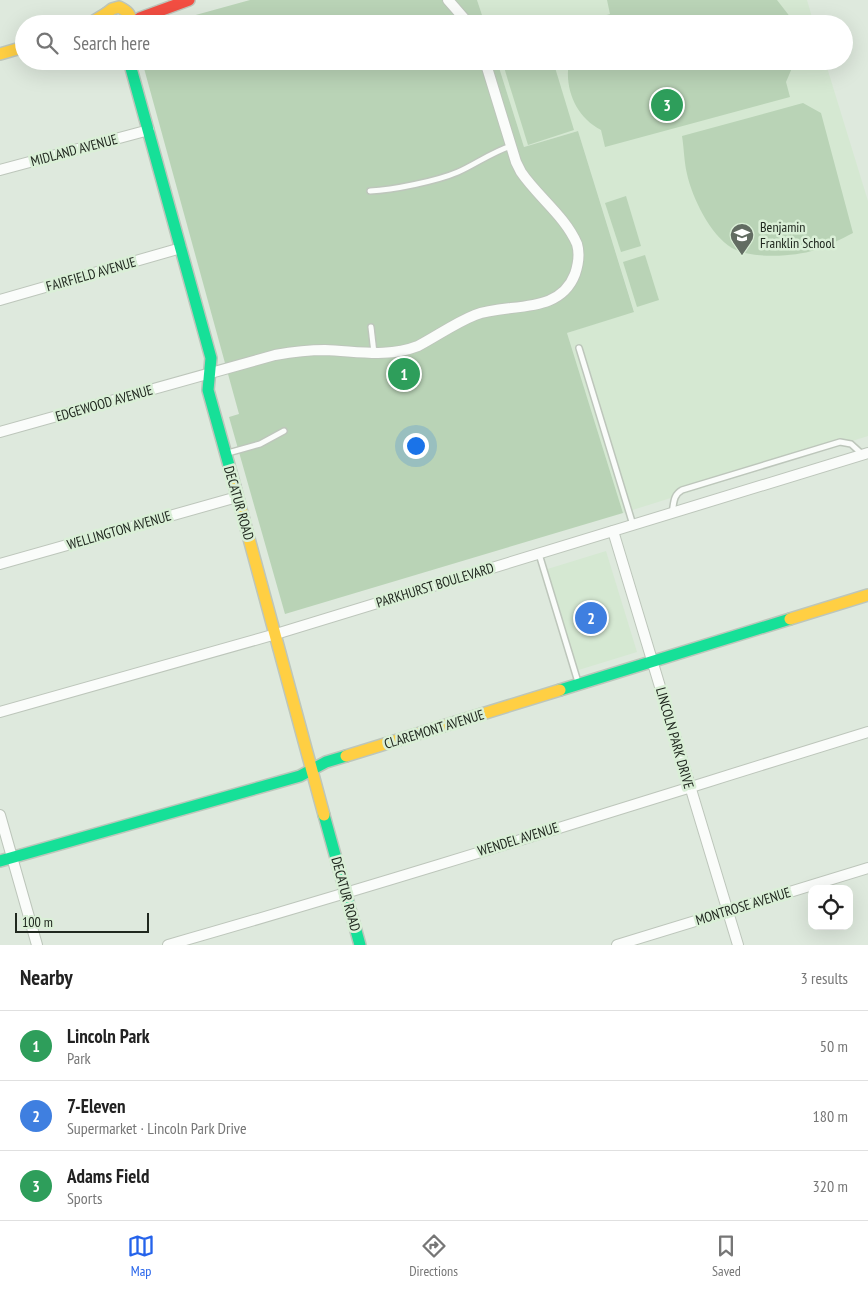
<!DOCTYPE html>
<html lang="en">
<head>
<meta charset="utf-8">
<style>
  body { margin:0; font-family:"PT Sans Narrow",sans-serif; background:#f2f2f2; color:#222 }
  .controls { position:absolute; right:15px; bottom:15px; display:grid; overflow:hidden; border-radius:10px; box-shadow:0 5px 20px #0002 }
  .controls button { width:45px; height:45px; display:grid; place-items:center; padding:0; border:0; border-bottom:1px solid #e0e0e0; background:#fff; color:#222; font:25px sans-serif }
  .scale { position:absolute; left:15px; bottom:12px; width:134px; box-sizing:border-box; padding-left:5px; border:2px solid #20281f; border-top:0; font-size:14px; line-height:18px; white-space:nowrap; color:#20281f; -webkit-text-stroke:4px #daefd7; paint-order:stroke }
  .you { position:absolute; left:415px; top:445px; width:18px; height:18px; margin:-12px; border:4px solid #fff; border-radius:50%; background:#1a73e8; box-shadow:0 0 0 8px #1a73e833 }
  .badge { display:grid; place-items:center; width:32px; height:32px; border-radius:50%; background:#2563eb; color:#fff; font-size:16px; font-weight:700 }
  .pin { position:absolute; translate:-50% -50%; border:2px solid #fff; box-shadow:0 1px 5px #0006 }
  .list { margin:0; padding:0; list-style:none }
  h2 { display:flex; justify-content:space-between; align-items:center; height:65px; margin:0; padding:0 20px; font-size:21px }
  h2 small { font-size:16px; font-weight:400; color:#767676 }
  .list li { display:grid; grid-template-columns:32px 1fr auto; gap:15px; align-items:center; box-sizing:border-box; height:70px; padding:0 20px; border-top:1px solid #e0e0e0 }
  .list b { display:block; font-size:19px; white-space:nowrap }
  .list p { margin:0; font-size:16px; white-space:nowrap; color:#767676 }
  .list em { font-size:16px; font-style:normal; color:#767676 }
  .icon { flex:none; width:28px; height:28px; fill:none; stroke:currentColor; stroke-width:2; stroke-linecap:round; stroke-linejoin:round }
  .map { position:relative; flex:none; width:868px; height:945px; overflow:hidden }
  .search { position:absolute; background:#fff; box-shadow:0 5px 20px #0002; left:15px; right:15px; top:15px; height:55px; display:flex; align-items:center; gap:12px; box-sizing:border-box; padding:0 18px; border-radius:28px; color:#767676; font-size:19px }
  .sheet { height:275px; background:#fff }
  nav { display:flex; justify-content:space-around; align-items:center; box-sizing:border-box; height:70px; border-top:1px solid #e0e0e0; background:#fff; font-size:14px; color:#767676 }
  nav a { display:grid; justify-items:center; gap:2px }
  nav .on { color:#2563eb }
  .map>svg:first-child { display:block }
</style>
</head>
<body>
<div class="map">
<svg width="868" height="945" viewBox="0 0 868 945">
  <rect width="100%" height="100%" fill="#dee9dd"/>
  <!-- built -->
  <g fill="#d5e8d2">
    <polygon points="477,0 807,0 814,24 485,24"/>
    <polygon points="497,61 825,61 868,201 868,436 623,513 567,333 634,311 578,131 524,147"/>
    <polygon points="606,551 637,652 572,672 541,571"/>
  </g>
  <!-- green -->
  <g fill="#b9d3b6">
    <polygon points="250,0 477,0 485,24 163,24"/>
    <polygon points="607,0 777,0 791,18 793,24 576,24 610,14"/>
    <polygon points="142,61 497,61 524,147 578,131 634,312 567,333 623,513 285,614 229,417 239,414"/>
    <polygon points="502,61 553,61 574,130 528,145"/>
    <path d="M569 61H795L786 82 790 97 605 147 601 130C576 117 564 89 569 61Z"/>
    <path d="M803 103 821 113 853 233C841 239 828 246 815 250 794 257 751 259 732 248 710 235 692 197 687 174 684 161 684 148 682 136Z"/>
    <polygon points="626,196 641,246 621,252 605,203"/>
    <polygon points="645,255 659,300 637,307 623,262"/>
  </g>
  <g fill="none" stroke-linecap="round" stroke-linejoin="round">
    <!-- lane casing -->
    <g stroke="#bdc6bb" stroke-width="8">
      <g id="lane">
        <path d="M370 191C393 190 437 181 458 172 476 164 492 152 511 146"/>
        <polyline points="371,327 374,353"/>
        <polyline points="579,348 633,525"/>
        <polyline points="228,453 260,444 284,431"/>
        <path d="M672 513C674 503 673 495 682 490L840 442 851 444 862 454"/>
        <polyline points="539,554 578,682"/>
      </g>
    </g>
    <!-- street casing -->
    <g stroke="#bdc6bb" stroke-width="12">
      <g id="street">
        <polyline points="448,0 469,24"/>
        <polyline points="0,170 149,130"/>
        <polyline points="0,300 181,248"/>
        <path d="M0 432 275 355C292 352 308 350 325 350 357 351 387 358 418 346 437 336 455 323 475 315 508 302 559 316 575 274 578 265 580 254 577 244 565 216 538 197 521 172L516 162 485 61"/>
        <polyline points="613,531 738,945"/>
        <polyline points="0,564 237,497"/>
        <polyline points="0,712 276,634 868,453"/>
        <polyline points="0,815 37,945"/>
        <path d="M168 945C403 878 635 804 868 732"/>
        <polyline points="617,945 868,868"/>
      </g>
    </g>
    <!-- fast casing -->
    <g stroke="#bdc6bb" stroke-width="14">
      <g id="fast">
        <polyline points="129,61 211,358 208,390 235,487"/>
        <polyline points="560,690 790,619"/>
        <polyline points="324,815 360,945"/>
        <polyline points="0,861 300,776 326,762 346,756"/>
      </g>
    </g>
    <!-- slow casing -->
    <g stroke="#bdc6bb" stroke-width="14">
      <g id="slow">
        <polyline points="89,24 107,13"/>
        <path d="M106 24 107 13 112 9 119 7C127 11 132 14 130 24"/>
        <polyline points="0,54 24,47"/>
        <polyline points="235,487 324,815"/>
        <polyline points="790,619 868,595"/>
        <polyline points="346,756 560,690"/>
      </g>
    </g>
    <!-- jam casing -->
    <g stroke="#bdc6bb" stroke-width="14">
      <polyline id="jam" points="131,24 140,18 189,0"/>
    </g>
    <!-- lane -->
    <use href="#lane" stroke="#fafcfa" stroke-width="5"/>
    <!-- street -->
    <use href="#street" stroke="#fafcfa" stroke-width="10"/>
    <!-- fast -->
    <use href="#fast" stroke="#16e098" stroke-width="11"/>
    <!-- slow -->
    <use href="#slow" stroke="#ffcf43" stroke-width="11"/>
    <!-- jam -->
    <use href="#jam" stroke="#f24e42" stroke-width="11"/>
  </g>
  <!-- icons -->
  <defs>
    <g id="school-pin" transform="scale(1.25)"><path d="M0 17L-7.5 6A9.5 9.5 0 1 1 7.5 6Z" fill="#626c62" stroke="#daefd7"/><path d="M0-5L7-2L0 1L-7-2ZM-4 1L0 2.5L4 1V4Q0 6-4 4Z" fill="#fff"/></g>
  </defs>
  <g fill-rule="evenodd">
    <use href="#school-pin" x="742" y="235"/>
  </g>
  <g text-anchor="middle" stroke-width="5" stroke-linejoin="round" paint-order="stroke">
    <!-- street labels -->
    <g font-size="14" fill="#20281f" stroke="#daefd7">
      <text transform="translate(74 150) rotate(-15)" y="5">MIDLAND AVENUE</text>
      <text transform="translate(91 274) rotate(-16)" y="5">FAIRFIELD AVENUE</text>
      <text transform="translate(104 403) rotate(-16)" y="5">EDGEWOOD AVENUE</text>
      <text transform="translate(239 503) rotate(74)" y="5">DECATUR ROAD</text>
      <text transform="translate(119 530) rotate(-16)" y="5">WELLINGTON AVENUE</text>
      <text transform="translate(435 585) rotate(-17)" y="5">PARKHURST BOULEVARD</text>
      <text transform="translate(434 729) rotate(-17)" y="5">CLAREMONT AVENUE</text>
      <text transform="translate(675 738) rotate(74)" y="5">LINCOLN PARK DRIVE</text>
      <text transform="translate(518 839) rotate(-17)" y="5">WENDEL AVENUE</text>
      <text transform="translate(346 894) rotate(75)" y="5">DECATUR ROAD</text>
      <text transform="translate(743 906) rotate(-17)" y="5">MONTROSE AVENUE</text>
    </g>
    <!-- poi labels -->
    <g font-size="14" fill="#20281f" stroke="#daefd7" text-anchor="start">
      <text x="760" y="232">Benjamin<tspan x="760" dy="16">Franklin School</tspan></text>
    </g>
  </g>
</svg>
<div class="controls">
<button><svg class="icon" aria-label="locate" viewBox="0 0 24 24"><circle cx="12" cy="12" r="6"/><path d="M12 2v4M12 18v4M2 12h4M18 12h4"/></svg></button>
</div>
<div class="scale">100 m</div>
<div class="you"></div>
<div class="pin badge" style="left:404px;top:374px;background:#2e9e5b">1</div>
<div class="pin badge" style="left:591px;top:618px;background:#3f7fe0">2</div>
<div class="pin badge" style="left:667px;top:105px;background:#2e9e5b">3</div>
<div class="search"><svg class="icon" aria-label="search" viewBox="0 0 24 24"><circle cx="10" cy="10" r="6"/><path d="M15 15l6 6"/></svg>Search here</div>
</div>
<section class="sheet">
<h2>Nearby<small>3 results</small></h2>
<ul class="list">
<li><span class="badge" style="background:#2e9e5b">1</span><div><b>Lincoln Park</b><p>Park</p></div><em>50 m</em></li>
<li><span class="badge" style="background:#3f7fe0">2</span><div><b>7-Eleven</b><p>Supermarket · Lincoln Park Drive</p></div><em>180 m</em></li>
<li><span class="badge" style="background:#2e9e5b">3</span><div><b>Adams Field</b><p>Sports</p></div><em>320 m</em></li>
</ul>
</section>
<nav>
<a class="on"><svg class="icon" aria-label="map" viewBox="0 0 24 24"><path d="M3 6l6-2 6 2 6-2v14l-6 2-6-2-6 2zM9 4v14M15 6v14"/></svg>Map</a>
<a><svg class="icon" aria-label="directions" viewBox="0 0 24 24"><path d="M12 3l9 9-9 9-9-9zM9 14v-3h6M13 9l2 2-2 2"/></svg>Directions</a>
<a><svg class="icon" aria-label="saved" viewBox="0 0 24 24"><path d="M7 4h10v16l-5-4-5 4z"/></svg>Saved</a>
</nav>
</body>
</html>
